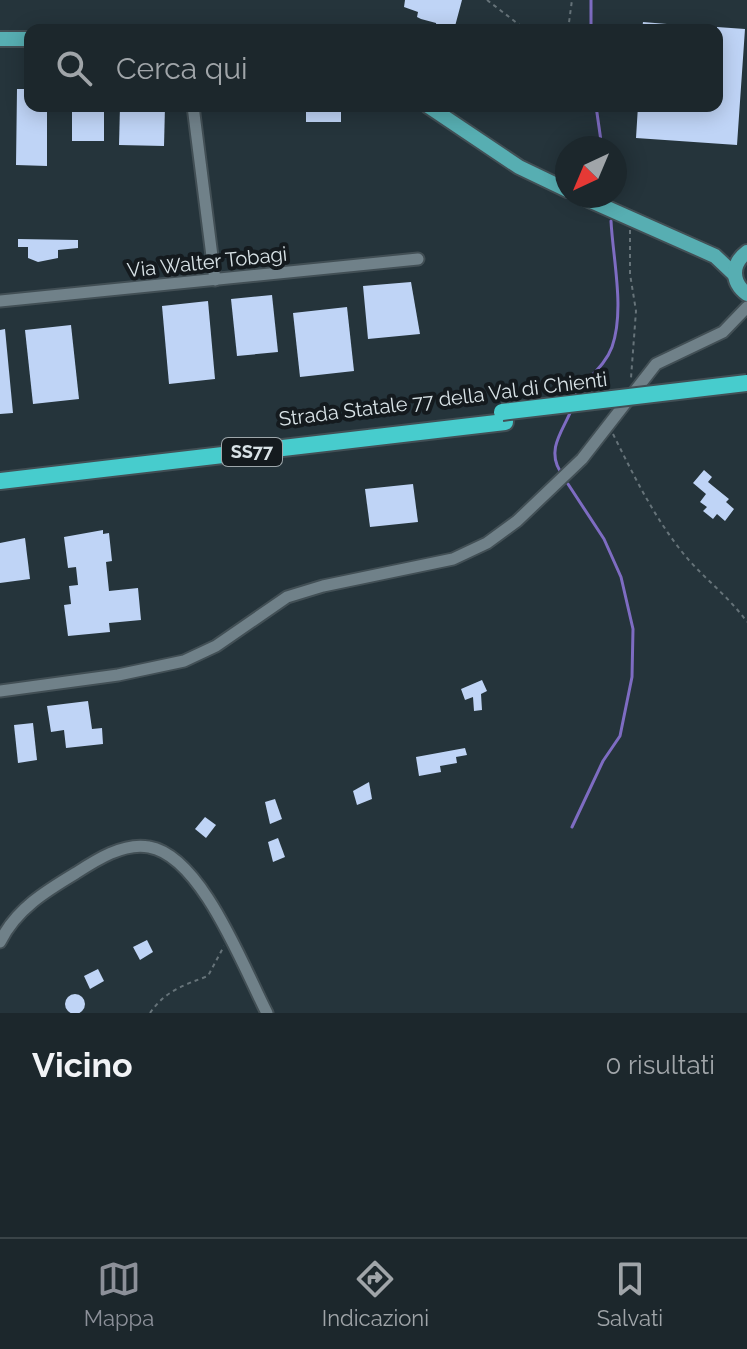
<!DOCTYPE html>
<html lang="it">
<head>
<meta charset="utf-8">
<style>
  body { margin:0; font-family:Raleway,sans-serif; background:#293338; color:#f1f3f6 }
  .compass { position:absolute; left:555px; top:136px; width:72px; height:72px; border-radius:50%; background:#1c272c; box-shadow:0 4px 20px #0003; rotate:224deg }
  .list { margin:0; padding:0; list-style:none }
  h2 { display:flex; justify-content:space-between; align-items:center; height:104px; margin:0; padding:0 32px; font-size:34px }
  h2 small { font-size:26px; font-weight:400; color:#a0a5a9 }
  .icon { flex:none; width:44px; height:44px; fill:none; stroke:currentColor; stroke-width:2; stroke-linecap:round; stroke-linejoin:round }
  .map { position:relative; flex:none; width:747px; height:1013px; overflow:hidden }
  .search { position:absolute; background:#1c272c; box-shadow:0 4px 20px #0003; left:24px; right:24px; top:24px; height:88px; display:flex; align-items:center; gap:20px; box-sizing:border-box; padding:0 28px; border-radius:16px; color:#a0a5a9; font-size:30px }
  .sheet { height:224px; background:#1c272c }
  nav { display:flex; justify-content:space-around; align-items:center; box-sizing:border-box; height:112px; border-top:2px solid #3a4448; background:#1c272c; font-size:22px; color:#a0a5a9 }
  nav a { display:grid; justify-items:center; gap:4px }
  nav .on { color:#8c9099 }
  .map>svg:first-child { display:block }
</style>
</head>
<body>
<div class="map">
<svg width="747" height="1013" viewBox="0 0 747 1013">
  <rect width="100%" height="100%" fill="#25343b"/>
  <g fill="none" stroke-linecap="round" stroke-linejoin="round">
    <!-- stream -->
    <g stroke="#7e6cc2" stroke-width="3">
      <polyline points="591,0 591,30"/>
      <polyline points="596,106 602,148"/>
      <polyline points="605,196 605,197"/>
      <path d="M575 397C581 382 604 369 612 347 625 310 613 260 611 221"/>
      <path d="M560 471C546 448 564 430 572 408"/>
      <polyline points="568,484 604,539 621,577 633,629 632,677 620,736 603,761 572,827"/>
    </g>
  </g>
  <!-- building -->
  <g fill="#bfd4f6">
    <polygon points="405,0 462,0 454,30 437,30 436,23 421,19 417,17 418,12 404,7"/>
    <polygon points="643,22 679,25 679,30 642,30"/>
    <polygon points="717,27 745,29 737,145 636,138 638,106 717,106"/>
    <polygon points="17,89 30,89 30,106 47,106 47,166 16,165"/>
    <polygon points="120,106 165,106 164,146 119,145"/>
    <rect x="306" y="106" width="35" height="16"/>
    <rect x="72" y="107" width="32" height="34"/>
    <polygon points="18,239 78,240 78,248 58,250 58,258 38,262 28,258 28,247 18,247"/>
    <polygon points="411,282 420,334 368,339 363,286"/>
    <polygon points="272,295 278,352 237,356 231,299"/>
    <polygon points="208,301 215,379 169,384 162,306"/>
    <polygon points="347,307 354,371 300,377 293,313"/>
    <polygon points="71,325 79,399 33,404 25,330"/>
    <polygon points="5,329 13,413 0,414 0,330"/>
    <polygon points="704,470 712,477 708,482 729,499 726,502 734,509 725,521 717,514 713,519 703,511 707,507 700,502 706,494 693,483"/>
    <polygon points="413,484 418,522 370,527 365,489"/>
    <polygon points="103,530 103,534 109,533 112,561 106,562 109,591 138,588 141,620 109,623 110,632 68,636 64,605 71,604 69,586 78,585 76,567 68,568 64,537"/>
    <polygon points="25,538 30,579 0,583 0,543"/>
    <polygon points="482,680 487,691 481,694 482,710 474,711 473,697 465,700 461,689"/>
    <polygon points="88,701 92,729 102,728 103,744 66,748 64,730 51,732 47,706"/>
    <polygon points="33,723 37,760 18,763 14,725"/>
    <polygon points="465,748 467,755 456,757 457,763 440,766 441,772 419,776 416,757"/>
    <polygon points="369,782 372,799 357,805 353,791"/>
    <polygon points="275,799 282,819 270,824 265,802"/>
    <polygon points="205,817 216,825 206,838 195,829"/>
    <polygon points="278,838 285,857 273,862 268,842"/>
    <polygon points="147,940 153,952 140,960 133,947"/>
    <polygon points="98,969 104,981 90,989 84,976"/>
    <circle cx="75" cy="1004" r="10"/>
  </g>
  <g fill="none" stroke-linecap="round" stroke-linejoin="round">
    <!-- minor casing -->
    <g stroke="#424f55" stroke-width="15">
      <g id="minor">
        <polyline points="193,106 215,280"/>
        <polyline points="0,301 418,259"/>
        <polyline points="0,691 118,675 184,661 216,646 287,597 323,586 453,559 487,543 517,521 582,459 656,364 723,332 747,307"/>
        <path d="M0 942C16 909 46 891 76 873 96 860 124 842 149 847 202 856 244 969 267 1013"/>
      </g>
    </g>
    <!-- major casing -->
    <g stroke="#424f55" stroke-width="18">
      <g id="major">
        <polyline points="0,39 30,39"/>
        <polyline points="428,106 519,167 567,190"/>
        <polyline points="580,196 715,256 735,275"/>
        <path d="M747 252C731 264 731 282 747 294"/>
      </g>
    </g>
    <!-- highway casing -->
    <g stroke="#424f55" stroke-width="20">
      <polyline id="highway" points="0,481 505,422"/>
    </g>
    <!-- path -->
    <g stroke="#667379" stroke-width="2" stroke-dasharray="4 4" stroke-linecap="butt">
      <polyline points="487,0 526,30"/>
      <polyline points="568,30 572,0"/>
      <polyline points="630,230 630,274 636,311 631,378"/>
      <path d="M613 434C633 474 652 513 679 548 699 575 727 594 747 622"/>
      <path d="M150 1013C165 991 184 985 208 976L224 946"/>
    </g>
    <!-- minor -->
    <use href="#minor" stroke="#708189" stroke-width="11"/>
    <!-- major -->
    <use href="#major" stroke="#57aeb2" stroke-width="14"/>
    <!-- highway -->
    <use href="#highway" stroke="#47cccd" stroke-width="16"/>
    <!-- highway-bridge casing -->
    <g stroke="#424f55" stroke-width="20" stroke-linecap="butt">
      <polyline id="highway-bridge" points="502,412 747,383"/>
    </g>
    <!-- highway-bridge -->
    <use href="#highway-bridge" stroke="#47cccd" stroke-width="16"/>
  </g>
  <g text-anchor="middle" stroke-width="8" stroke-linejoin="round" paint-order="stroke">
    <!-- shield labels -->
    <rect fill="#141a1e" stroke="#9ea7ab" stroke-width="2" x="222" y="438" width="60" height="28" rx="6"/>
    <g font-size="18" font-weight="bold" fill="#d9e3e7">
      <text x="252" y="458">SS77</text>
    </g>
    <!-- street labels -->
    <g font-size="20" fill="#d9e3e7" stroke="#141a1e">
      <text transform="translate(207 262) rotate(-6)" y="7">Via Walter Tobagi</text>
      <text transform="translate(443 399) rotate(-7)" y="7">Strada Statale 77 della Val di Chienti</text>
    </g>
  </g>
</svg>
<svg class="compass" viewBox="-18 -18 36 36"><path d="M0-13l5 13h-10z" fill="#e53935"/><path d="M0 13l5-13h-10z" fill="#a0a5a9"/></svg>
<div class="search"><svg class="icon" aria-label="search" viewBox="0 0 24 24"><circle cx="10" cy="10" r="6"/><path d="M15 15l6 6"/></svg>Cerca qui</div>
</div>
<section class="sheet">
<h2>Vicino<small>0 risultati</small></h2>
<ul class="list">
</ul>
</section>
<nav>
<a class="on"><svg class="icon" aria-label="map" viewBox="0 0 24 24"><path d="M3 6l6-2 6 2 6-2v14l-6 2-6-2-6 2zM9 4v14M15 6v14"/></svg>Mappa</a>
<a><svg class="icon" aria-label="directions" viewBox="0 0 24 24"><path d="M12 3l9 9-9 9-9-9zM9 14v-3h6M13 9l2 2-2 2"/></svg>Indicazioni</a>
<a><svg class="icon" aria-label="saved" viewBox="0 0 24 24"><path d="M7 4h10v16l-5-4-5 4z"/></svg>Salvati</a>
</nav>
</body>
</html>
